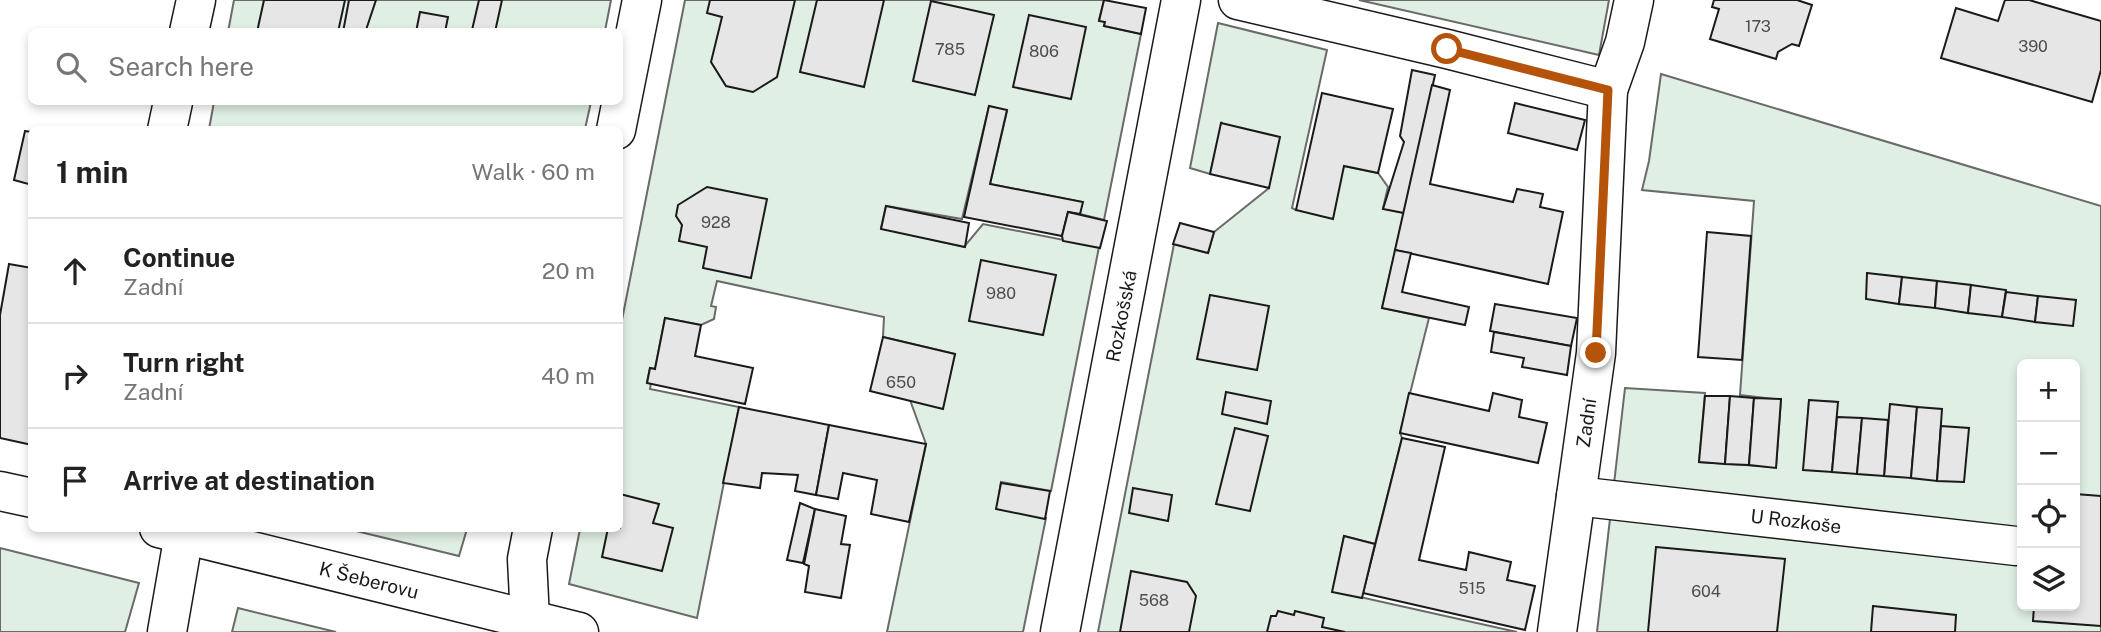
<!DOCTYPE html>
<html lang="en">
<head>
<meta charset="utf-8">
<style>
  body { margin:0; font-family:"Public Sans",sans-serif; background:#f2f2f2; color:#222 }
  .controls { position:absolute; right:21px; bottom:21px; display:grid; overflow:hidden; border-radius:10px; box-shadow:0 4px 10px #0003 }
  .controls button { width:63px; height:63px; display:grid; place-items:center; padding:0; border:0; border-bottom:2px solid #e0e0e0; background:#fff; color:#222; font:35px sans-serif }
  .stop { position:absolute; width:21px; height:21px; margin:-16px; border:5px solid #b45309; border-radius:50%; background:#fff }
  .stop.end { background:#b45309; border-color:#fff; box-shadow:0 2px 7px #0008 }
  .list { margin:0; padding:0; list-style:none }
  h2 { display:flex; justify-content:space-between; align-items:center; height:91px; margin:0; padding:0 28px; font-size:30px }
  h2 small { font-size:23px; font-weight:400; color:#767676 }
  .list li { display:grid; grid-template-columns:46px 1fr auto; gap:21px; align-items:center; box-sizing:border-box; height:105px; padding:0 28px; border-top:2px solid #e0e0e0 }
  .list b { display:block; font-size:26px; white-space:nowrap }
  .list p { margin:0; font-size:23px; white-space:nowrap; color:#767676 }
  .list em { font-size:23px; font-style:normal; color:#767676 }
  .icon { flex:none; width:38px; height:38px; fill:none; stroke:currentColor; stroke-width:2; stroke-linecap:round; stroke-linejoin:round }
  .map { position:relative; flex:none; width:2101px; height:632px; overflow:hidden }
  .search { position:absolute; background:#fff; box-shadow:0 4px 10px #0003; left:28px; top:28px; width:595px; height:77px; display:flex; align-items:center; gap:18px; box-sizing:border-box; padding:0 24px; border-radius:10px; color:#767676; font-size:26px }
  .panel { position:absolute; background:#fff; box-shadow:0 4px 10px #0003; left:28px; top:126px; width:595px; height:406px; border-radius:10px }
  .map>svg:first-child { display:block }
</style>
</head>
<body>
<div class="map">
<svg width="2101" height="632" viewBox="0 0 2101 632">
  <rect width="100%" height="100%" fill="#fff"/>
  <!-- green -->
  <g fill="#e0efe3" stroke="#6a6a6a" stroke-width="2" fill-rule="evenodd">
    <polygon points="234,0 611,0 605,31 228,32"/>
    <polygon points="685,0 1104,0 1099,20 1105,22 1104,26 1141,34 1104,220 1080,214 1082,202 990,184 1007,111 989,106 962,219 886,206 881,228 964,247 983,224 1099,247 1051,491 1001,482 997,509 1046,518 1023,632 887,632 926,444 910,400 942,408 955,354 883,337 884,317 717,281 711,306 716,307 714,319 701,325 665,318 655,369 650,368 647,382 651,383 650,389 739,407 697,618 569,584 580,529 620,528 620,330"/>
    <polygon points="1359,0 1609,0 1599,55"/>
    <polygon points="1218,23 1327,50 1292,208 1296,210 1344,166 1378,173 1388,187 1383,208 1404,213 1382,308 1429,318 1400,433 1402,438 1375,544 1344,536 1333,591 1517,632 1098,632 1174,244 1208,253 1214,232 1269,188 1222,123 1210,174 1190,168"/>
    <path d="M1661 74 2101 206V632H1597L1625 388 1705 393 1699 462 1776 467 1781 400 1740 395 1754 201 1642 190 1649 161ZM2022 364H2075V606H2022ZM1809 401 1838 402 1804 470Z"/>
    <polygon points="214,102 591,102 585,129 209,129"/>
    <polygon points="348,529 467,529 459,556"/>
    <polygon points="0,548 139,583 125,632 0,632"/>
    <polygon points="238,608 336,632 232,632"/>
  </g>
  <!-- building -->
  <g fill="#e6e6e6" stroke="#1a1a1a" stroke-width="2">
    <polygon points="264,0 345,0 338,32 257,32"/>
    <polygon points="349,0 376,0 366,30 373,32 343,32"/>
    <polygon points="479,0 502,0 495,32 472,30"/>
    <polygon points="710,0 795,0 777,77 753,92 726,86 711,62 722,17 707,13"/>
    <polygon points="817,0 884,0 864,87 800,72"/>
    <polygon points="1104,0 1146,8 1141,34 1104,26 1105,22 1099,21"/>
    <polygon points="1714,0 1797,0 1812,5 1799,46 1792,44 1778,52 1776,59 1710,39 1719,9 1712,7"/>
    <polygon points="2005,0 2029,0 2101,21 2101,70 2092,102 1941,58 1956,8 1998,21"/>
    <polygon points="931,1 994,15 975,95 913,81"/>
    <polygon points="420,12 448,17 445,32 416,32"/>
    <polygon points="1029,15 1086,27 1071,99 1013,87"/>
    <polygon points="1412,70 1435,75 1404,213 1383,209 1404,142 1400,136"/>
    <polygon points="1432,85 1450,90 1430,184 1513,202 1517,189 1543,194 1540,207 1563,212 1548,284 1395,250"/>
    <polygon points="1322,93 1393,109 1378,173 1344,166 1333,219 1296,210"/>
    <polygon points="1515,103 1585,120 1577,150 1508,133"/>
    <polygon points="989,106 1007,110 990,184 1083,202 1080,214 1068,212 1062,236 964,217"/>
    <polygon points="1221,123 1280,137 1269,188 1210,174"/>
    <polygon points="25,131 32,132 32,185 14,180"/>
    <polygon points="707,187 767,199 751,278 703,268 707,247 679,241 682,225 676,216 678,205"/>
    <polygon points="886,206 969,223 965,247 881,229"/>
    <polygon points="1068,212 1107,221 1100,248 1063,241 1062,236"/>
    <polygon points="1180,223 1214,232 1208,253 1173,244"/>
    <polygon points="1707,232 1751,236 1742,360 1698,357"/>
    <polygon points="1395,250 1411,253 1402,292 1469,307 1465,325 1382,308"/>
    <polygon points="981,260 1056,275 1043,335 969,321"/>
    <polygon points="9,264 32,268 32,445 0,438 0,315"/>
    <polygon points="1867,273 1902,277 1899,304 1866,299"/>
    <polygon points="1902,277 1937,281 1935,308 1899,304"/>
    <polygon points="1937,281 1971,285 1968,313 1935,308"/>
    <polygon points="1971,285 2006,290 2002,317 1968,313"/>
    <polygon points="2006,292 2038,296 2035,322 2002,317"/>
    <polygon points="1210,295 1269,306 1257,370 1197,359"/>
    <polygon points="2038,296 2076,300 2073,326 2035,322"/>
    <polygon points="1495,304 1577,318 1571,346 1490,331"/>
    <polygon points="665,318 701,325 695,356 753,368 745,404 647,383 650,368 655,369"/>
    <polygon points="1494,332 1571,346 1567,375 1522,367 1524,358 1491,352"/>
    <polygon points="883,337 955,354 943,409 870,391"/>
    <polygon points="1226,392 1271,401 1267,424 1222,414"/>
    <polygon points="1409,393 1489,411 1493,393 1522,400 1519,417 1547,423 1538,463 1400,433"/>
    <polygon points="1705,396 1730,396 1725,464 1699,462"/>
    <polygon points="1730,396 1754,398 1749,465 1725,464"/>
    <polygon points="1754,398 1781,399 1776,468 1749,465"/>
    <polygon points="1809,400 1838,402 1832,472 1803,470"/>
    <polygon points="1890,404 1917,407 1911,478 1884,476"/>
    <polygon points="739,407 829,425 816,495 795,491 798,475 762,473 760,488 723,483"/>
    <polygon points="1917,407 1942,409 1937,481 1911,478"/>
    <polygon points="1837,417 1862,418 1857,474 1832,472"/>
    <polygon points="1862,418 1888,420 1884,476 1857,474"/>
    <polygon points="829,425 926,444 909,522 871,514 877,480 843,473 838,499 816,495"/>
    <polygon points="1941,426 1969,428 1964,482 1937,481"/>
    <polygon points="1235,428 1268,436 1250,511 1216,504"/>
    <polygon points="1402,438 1445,447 1419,560 1466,570 1469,552 1511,562 1507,580 1535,586 1525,630 1363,593"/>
    <polygon points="1001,483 1050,491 1045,519 996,509"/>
    <polygon points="1133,488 1172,495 1168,521 1129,513"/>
    <polygon points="620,494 659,504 653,523 673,528 662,571 602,557 608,528 620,528"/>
    <polygon points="2075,494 2101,496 2101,626 2033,621 2034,606 2075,606"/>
    <polygon points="800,503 815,509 803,563 787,560"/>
    <polygon points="815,509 846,516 841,544 850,545 841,598 805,592 809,566 804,564"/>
    <polygon points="1344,536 1375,544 1362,598 1332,592"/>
    <polygon points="1656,547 1785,559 1777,632 1648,632"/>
    <polygon points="1131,571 1187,582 1196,596 1189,632 1120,632"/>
    <polygon points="1873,606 1956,615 1955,632 1871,632"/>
    <polygon points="1278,611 1294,615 1295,611 1324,618 1322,627 1345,632 1267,632 1271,616 1276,616"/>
  </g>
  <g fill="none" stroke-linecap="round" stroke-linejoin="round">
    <!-- minor casing -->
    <g stroke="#1a1a1a" stroke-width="41">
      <g id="minor">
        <polyline points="1238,0 1447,49 1608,90"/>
        <polyline points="189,32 196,0"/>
        <polyline points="167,130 173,102"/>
        <polyline points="616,130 642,0"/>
        <polyline points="0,491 32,498"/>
        <polyline points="1576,496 2016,546"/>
        <polyline points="159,528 579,632"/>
        <polyline points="167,632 184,534"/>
        <polyline points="528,632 530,619 527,559 533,528"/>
        <polyline points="1060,632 1181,0"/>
        <polyline points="1557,632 1596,353 1608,90 1625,42 1634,0"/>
      </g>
    </g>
    <!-- minor -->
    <use href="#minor" stroke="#fff" stroke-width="38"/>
  </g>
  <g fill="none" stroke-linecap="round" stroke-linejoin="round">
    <!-- route -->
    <polyline stroke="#b45309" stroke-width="9" points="1447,49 1608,90 1596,353"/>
  </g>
  <g text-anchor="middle" stroke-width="5" stroke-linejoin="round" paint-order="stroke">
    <!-- number labels -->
    <g font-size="16" fill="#4d4d4d">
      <text x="1758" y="32">173</text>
      <text x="2033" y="52">390</text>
      <text x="950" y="55">785</text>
      <text x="1044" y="57">806</text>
      <text x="716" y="228">928</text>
      <text x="1001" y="299">980</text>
      <text x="901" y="388">650</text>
      <text x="1472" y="594">515</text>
      <text x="1706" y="597">604</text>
      <text x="1154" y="606">568</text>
    </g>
    <!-- street labels -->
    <g font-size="19" fill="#1a1a1a" stroke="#fff">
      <text transform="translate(1121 316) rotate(-79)" y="7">Rozkošská</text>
      <text transform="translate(1586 423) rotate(-82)" y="7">Zadní</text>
      <text transform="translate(1796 521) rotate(7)" y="7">U Rozkoše</text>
      <text transform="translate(369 580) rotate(14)" y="7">K Šeberovu</text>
    </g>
  </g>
</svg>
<div class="controls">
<button>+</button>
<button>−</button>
<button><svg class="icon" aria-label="locate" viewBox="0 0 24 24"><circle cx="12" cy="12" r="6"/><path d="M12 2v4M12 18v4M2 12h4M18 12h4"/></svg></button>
<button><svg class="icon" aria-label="layers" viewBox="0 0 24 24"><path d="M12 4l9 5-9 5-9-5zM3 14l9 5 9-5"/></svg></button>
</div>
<div class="stop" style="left:1447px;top:49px"></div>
<div class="stop end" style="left:1596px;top:353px"></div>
<div class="search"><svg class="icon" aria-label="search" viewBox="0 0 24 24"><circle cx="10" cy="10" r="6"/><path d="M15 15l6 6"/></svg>Search here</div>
<section class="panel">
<h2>1 min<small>Walk · 60 m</small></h2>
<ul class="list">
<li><svg class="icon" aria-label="ahead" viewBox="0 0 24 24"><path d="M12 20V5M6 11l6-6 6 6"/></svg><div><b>Continue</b><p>Zadní</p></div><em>20 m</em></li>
<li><svg class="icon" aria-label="right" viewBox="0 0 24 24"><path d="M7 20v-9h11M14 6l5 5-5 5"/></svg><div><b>Turn right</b><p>Zadní</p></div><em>40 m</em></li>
<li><svg class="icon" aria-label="arrive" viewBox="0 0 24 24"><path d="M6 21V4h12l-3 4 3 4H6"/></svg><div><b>Arrive at destination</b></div></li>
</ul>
</section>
</div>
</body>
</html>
